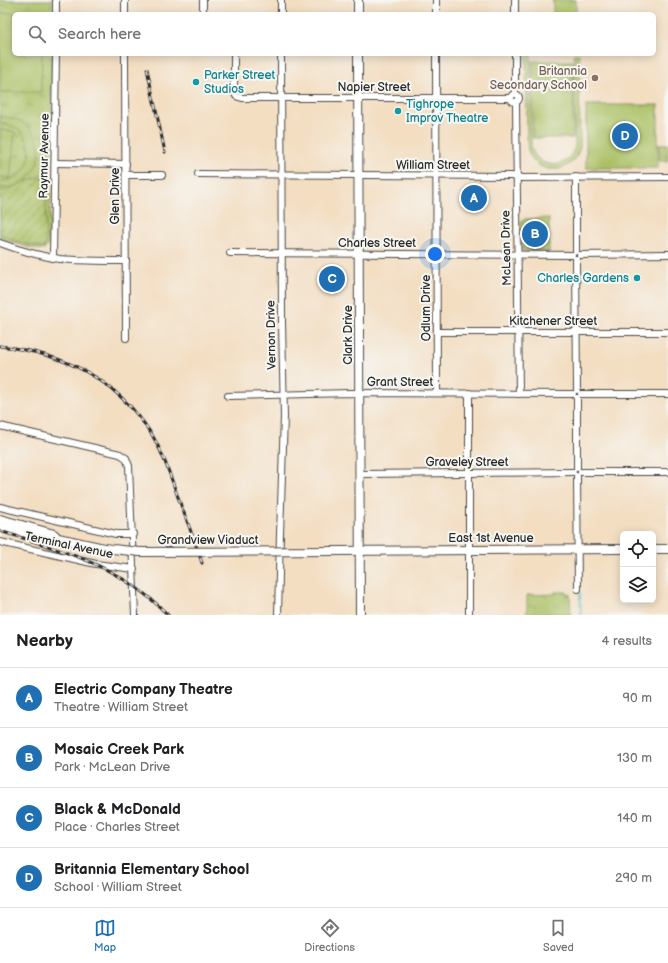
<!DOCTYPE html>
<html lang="en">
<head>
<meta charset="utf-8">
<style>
  body { margin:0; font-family:"Balsamiq Sans",sans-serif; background:#f2f2f2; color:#202124 }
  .controls { position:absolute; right:12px; bottom:12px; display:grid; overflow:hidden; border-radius:6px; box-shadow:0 2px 10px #0003 }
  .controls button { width:36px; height:36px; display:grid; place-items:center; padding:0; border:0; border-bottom:1px solid #e0e0e0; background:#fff; color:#202124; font:20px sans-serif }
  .you { position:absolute; left:435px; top:254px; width:14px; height:14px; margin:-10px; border:3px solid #fff; border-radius:50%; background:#1a73e8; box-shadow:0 0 0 6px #1a73e833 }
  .badge { display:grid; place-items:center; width:26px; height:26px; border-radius:50%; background:#1f6fb2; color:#fff; font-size:13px; font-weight:700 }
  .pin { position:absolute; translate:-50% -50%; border:2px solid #fff; box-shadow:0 1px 4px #0006 }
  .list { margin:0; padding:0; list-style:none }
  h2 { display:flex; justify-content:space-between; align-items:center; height:52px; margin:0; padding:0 16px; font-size:17px }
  h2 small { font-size:13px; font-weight:400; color:#757577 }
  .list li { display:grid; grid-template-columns:26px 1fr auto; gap:12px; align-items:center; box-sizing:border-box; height:60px; padding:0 16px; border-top:1px solid #e0e0e0 }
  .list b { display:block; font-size:15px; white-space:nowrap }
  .list p { margin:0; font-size:13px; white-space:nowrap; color:#757577 }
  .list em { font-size:13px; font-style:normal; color:#757577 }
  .icon { flex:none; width:22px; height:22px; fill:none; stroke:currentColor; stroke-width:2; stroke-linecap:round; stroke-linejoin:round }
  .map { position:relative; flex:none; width:668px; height:615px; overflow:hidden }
  .search { position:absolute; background:#fff; box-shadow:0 2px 10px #0003; left:12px; right:12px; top:12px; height:44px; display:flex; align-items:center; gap:10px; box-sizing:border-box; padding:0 14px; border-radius:6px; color:#757577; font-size:15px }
  .sheet { height:292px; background:#fff }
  nav { display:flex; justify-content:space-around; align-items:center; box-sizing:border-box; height:56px; border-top:1px solid #e0e0e0; background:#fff; font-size:11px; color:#757577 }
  nav a { display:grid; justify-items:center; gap:2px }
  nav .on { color:#1f6fb2 }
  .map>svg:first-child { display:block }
</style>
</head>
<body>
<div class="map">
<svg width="668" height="615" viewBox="0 0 668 615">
  <defs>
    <pattern id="park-tufts" width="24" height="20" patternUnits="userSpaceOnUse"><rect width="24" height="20" fill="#acc166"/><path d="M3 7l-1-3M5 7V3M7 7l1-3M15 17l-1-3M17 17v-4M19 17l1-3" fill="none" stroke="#8c9d54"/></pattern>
    <pattern id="garden-furrows" width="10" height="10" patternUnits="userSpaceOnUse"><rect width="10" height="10" fill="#acc166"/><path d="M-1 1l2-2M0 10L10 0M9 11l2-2" fill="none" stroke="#8c9d54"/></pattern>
  </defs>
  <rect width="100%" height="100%" fill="#f6f6f2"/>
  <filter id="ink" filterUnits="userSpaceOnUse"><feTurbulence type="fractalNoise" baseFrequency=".025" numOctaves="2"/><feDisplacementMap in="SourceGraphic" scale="8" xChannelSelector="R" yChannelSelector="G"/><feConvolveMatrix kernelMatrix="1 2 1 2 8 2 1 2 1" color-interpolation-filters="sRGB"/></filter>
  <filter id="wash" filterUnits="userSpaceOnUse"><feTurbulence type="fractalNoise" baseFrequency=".012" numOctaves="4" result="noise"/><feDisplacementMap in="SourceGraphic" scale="16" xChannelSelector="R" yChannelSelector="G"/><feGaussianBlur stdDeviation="0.9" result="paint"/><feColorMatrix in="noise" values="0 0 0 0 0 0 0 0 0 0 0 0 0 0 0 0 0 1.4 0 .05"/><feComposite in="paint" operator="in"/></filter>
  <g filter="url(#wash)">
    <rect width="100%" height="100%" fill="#f3dec2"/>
    <!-- park -->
    <g fill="url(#park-tufts)" stroke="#6c7648">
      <polygon points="0,0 52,0 52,14 14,14 14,54 52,54 50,227 48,246 44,250 27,247 0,238"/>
      <polygon points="659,144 668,144 668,161 660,161"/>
      <polygon points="549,218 549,252 522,251 521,221 525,219"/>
      <polygon points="555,592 567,592 567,594 570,594 571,615 527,615 527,595 555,594"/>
    </g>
    <!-- garden -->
    <polygon fill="url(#garden-furrows)" stroke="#6c7648" points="34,178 46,178 46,242 44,248 18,242 0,234 0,192"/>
    <!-- pitch -->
    <g fill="#acc166" stroke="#6c7648">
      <rect x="553" y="0" width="23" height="14"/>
      <polygon points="0,13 42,14 14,14 14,54 42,54 41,92 0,92"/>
      <path d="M526 54H531V147C539 171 569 170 575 146L574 54H579L580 147C572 179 529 176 527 143Z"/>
      <rect x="533" y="61" width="40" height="77"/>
      <rect x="586" y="105" width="72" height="63"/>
      <path d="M0 117C7 117 15 118 21 122 55 141 38 190 0 188V181C39 180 40 127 0 123Z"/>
      <polygon points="0,130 15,132 10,178 0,177"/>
    </g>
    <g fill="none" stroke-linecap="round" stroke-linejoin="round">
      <!-- stream -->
      <polyline stroke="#44b1c2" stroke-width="1.5" points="580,593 581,615"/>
    </g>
  </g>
  <g filter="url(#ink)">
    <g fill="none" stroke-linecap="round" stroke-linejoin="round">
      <!-- street casing -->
      <g stroke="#494642" stroke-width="8">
        <g id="street">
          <polyline points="125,0 125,14"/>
          <polyline points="281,0 281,14"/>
          <polyline points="515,0 515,14"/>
          <polyline points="56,14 56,0"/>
          <polyline points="203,14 203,0"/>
          <polyline points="436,14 436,0"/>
          <polyline points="125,54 126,338"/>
          <polyline points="234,54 234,91 236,96 242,98 511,98"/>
          <polyline points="436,54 437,393"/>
          <circle cx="515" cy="98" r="4"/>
          <polyline points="515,94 515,54"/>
          <polyline points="516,103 519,394"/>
          <polyline points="55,163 126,164"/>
          <polyline points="198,174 511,176 522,178 668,177"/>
          <polyline points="126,175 162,175"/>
          <polyline points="576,177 576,251"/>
          <path d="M0 243C19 250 40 256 60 259 82 261 104 261 126 261"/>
          <polyline points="230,253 572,255"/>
          <polyline points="580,255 668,254"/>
          <polyline points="53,258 56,54"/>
          <polyline points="576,259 577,390"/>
          <polyline points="437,332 668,332"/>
          <polyline points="469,393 469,615"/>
          <polyline points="581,394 668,394"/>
          <polyline points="228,396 350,393 573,394"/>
          <polyline points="577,398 577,468"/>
          <polyline points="0,426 120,454 126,458 129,466 135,615"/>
          <polyline points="581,472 668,472"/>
          <polyline points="360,474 573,472"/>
          <polyline points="577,476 578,589"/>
          <polyline points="0,507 116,534 133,534"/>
          <polyline points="0,542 96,564 134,569"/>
          <polyline points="278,615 280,534 284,417 282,323 281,54"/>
        </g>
      </g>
      <!-- secondary casing -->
      <g stroke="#494642" stroke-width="10">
        <g id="secondary">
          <polyline points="358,0 358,14"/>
          <polyline points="358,54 360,615"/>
          <polyline points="0,519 54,534 58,538"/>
          <polyline points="0,527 49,538"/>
          <polyline points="653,549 668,549"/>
          <polyline points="335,551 623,549"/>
        </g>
      </g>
      <!-- street -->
      <use href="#street" stroke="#fff" stroke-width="6"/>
      <!-- secondary -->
      <use href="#secondary" stroke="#fff" stroke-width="8"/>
      <!-- rail casing -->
      <g stroke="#2b2b2b" stroke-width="3">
        <g id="rail">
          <polyline points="147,69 165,152"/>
          <path d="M0 346C65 354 116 378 152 435 164 454 170 476 178 497 186 519 195 541 202 563"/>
          <path d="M0 531C64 551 119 565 168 615"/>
        </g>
      </g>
      <!-- rail -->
      <use href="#rail" stroke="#f6f6f2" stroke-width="1.5" stroke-dasharray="4.5" stroke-linecap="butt"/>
      <!-- secondary-bridge casing -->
      <g stroke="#494642" stroke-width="10" stroke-linecap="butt">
        <polyline id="secondary-bridge" points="58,538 104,548 140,552 335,551"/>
      </g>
      <!-- secondary-bridge -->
      <use href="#secondary-bridge" stroke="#fff" stroke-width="8"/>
    </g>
  </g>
  <!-- markers -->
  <circle fill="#8d6e63" stroke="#f6f6f2" stroke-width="1.5" cx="595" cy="78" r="4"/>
  <g fill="#0f9aa8" stroke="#f6f6f2" stroke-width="1.5">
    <circle cx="196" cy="82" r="4"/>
    <circle cx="398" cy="111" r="4"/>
    <circle cx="637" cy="278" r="4"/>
  </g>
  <g text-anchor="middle" stroke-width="4" stroke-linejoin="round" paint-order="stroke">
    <!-- education labels -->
    <g font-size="12" fill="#785e54" stroke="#f6f6f2" text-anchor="end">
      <text x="587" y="75">Britannia<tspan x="587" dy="14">Secondary School</tspan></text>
    </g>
    <!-- culture labels -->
    <g font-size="12" fill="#0d838f" stroke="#f6f6f2" text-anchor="start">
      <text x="204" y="79">Parker Street<tspan x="204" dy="14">Studios</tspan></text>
      <text x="406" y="108">Tighrope<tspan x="406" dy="14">Improv Theatre</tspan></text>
      <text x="629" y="282" text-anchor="end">Charles Gardens</text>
    </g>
    <!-- street labels -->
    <g font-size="12" fill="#2b2b2b" stroke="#f6f6f2">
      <text x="374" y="91">Napier Street</text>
      <text transform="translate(44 156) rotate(-89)" y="4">Raymur Avenue</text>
      <text x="433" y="169">William Street</text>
      <text transform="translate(115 196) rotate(-90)" y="4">Glen Drive</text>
      <text x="377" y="247">Charles Street</text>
      <text transform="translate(506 248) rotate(-91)" y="4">McLean Drive</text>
      <text transform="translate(426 308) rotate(-90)" y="4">Odlum Drive</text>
      <text x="553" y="325">Kitchener Street</text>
      <text transform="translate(271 335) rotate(-91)" y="4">Vernon Drive</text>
      <text transform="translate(348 335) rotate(-90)" y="4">Clark Drive</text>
      <text x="400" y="386">Grant Street</text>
      <text x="467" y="466">Graveley Street</text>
      <text x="491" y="542">East 1st Avenue</text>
      <text x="208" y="544">Grandview Viaduct</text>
      <text transform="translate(69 545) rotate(12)" y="4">Terminal Avenue</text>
    </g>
  </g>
</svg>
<div class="controls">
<button><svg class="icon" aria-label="locate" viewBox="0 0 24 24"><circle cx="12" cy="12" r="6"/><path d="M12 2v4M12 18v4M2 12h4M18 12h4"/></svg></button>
<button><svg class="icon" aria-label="layers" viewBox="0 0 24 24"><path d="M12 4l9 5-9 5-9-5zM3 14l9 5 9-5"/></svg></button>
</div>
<div class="you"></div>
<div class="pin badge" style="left:474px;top:198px">A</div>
<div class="pin badge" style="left:535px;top:234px">B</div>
<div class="pin badge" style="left:332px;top:279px">C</div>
<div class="pin badge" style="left:625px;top:136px">D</div>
<div class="search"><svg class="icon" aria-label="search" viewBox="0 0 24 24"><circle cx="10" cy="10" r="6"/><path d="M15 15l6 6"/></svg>Search here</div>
</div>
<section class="sheet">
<h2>Nearby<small>4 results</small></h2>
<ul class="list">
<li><span class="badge">A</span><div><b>Electric Company Theatre</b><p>Theatre · William Street</p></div><em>90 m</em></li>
<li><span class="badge">B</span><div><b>Mosaic Creek Park</b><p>Park · McLean Drive</p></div><em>130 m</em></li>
<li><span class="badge">C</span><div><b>Black &amp; McDonald</b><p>Place · Charles Street</p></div><em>140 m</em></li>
<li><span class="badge">D</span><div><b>Britannia Elementary School</b><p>School · William Street</p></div><em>290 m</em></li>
</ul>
</section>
<nav>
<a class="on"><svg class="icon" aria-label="map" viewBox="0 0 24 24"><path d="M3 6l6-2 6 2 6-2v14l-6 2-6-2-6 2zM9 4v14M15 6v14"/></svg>Map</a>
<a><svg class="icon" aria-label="directions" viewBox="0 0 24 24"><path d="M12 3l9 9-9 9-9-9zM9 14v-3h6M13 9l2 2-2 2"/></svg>Directions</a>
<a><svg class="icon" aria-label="saved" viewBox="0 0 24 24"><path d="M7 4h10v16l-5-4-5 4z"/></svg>Saved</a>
</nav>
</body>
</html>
